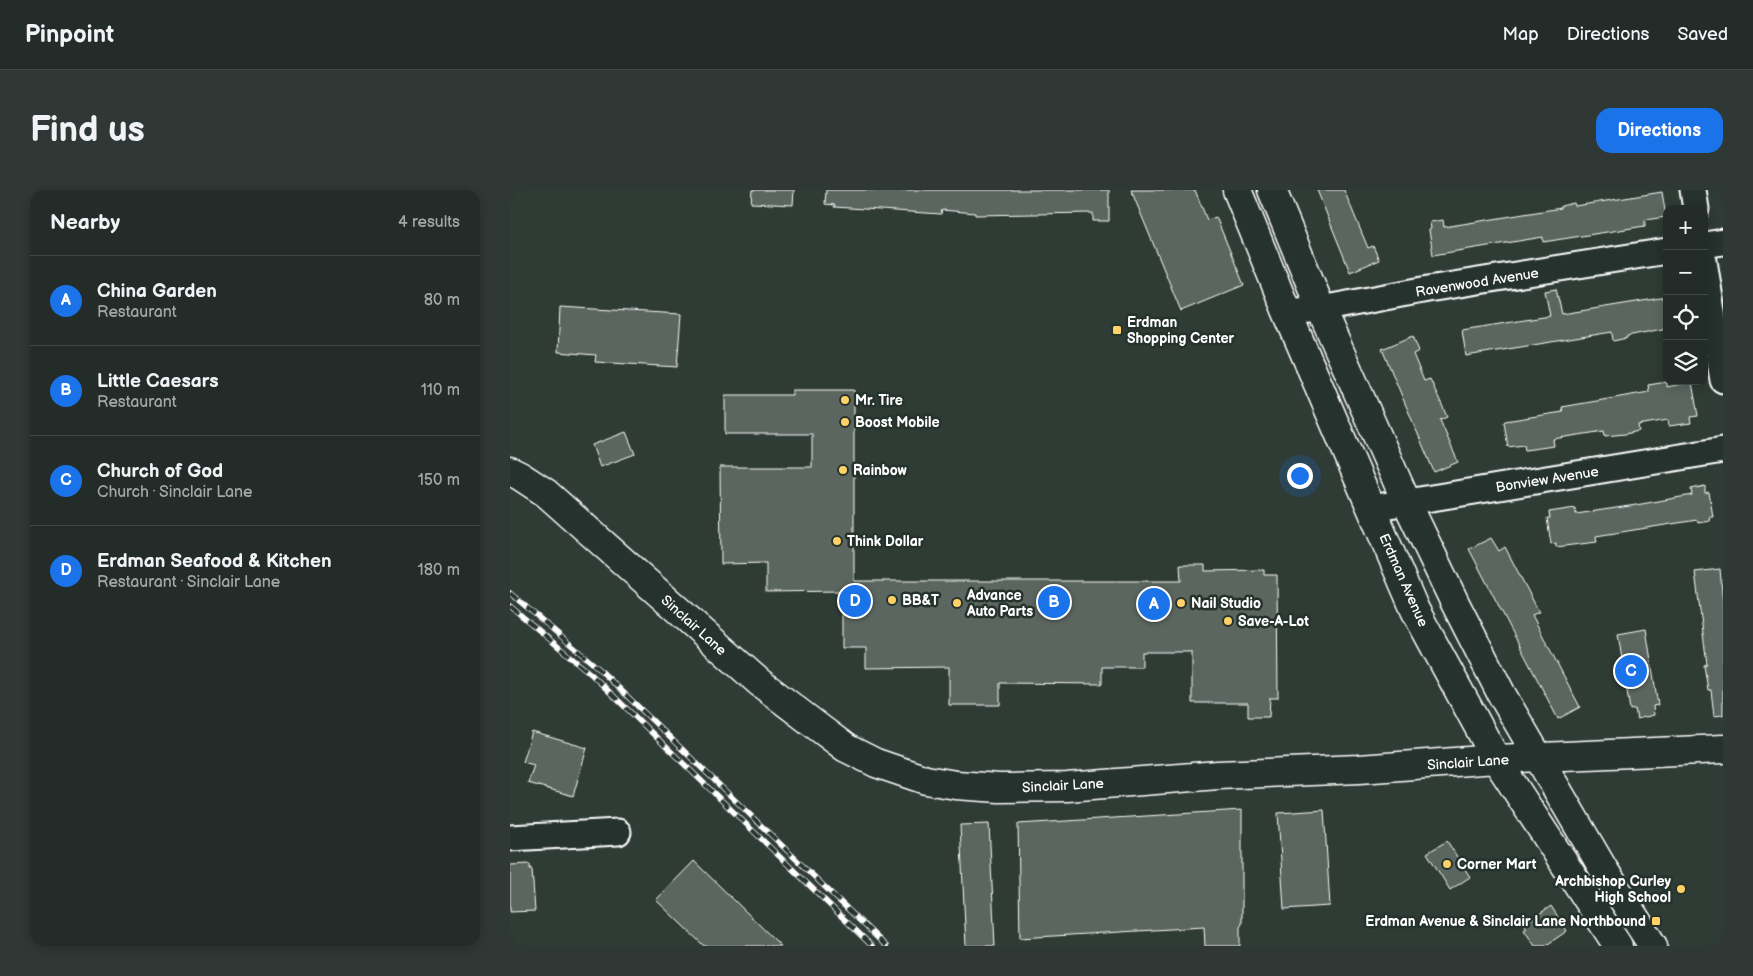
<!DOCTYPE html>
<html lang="en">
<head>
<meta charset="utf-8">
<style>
  body { margin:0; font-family:"Balsamiq Sans",sans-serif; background:#2f3834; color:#f1f3f6 }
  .controls { position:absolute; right:15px; top:15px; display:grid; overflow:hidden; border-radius:10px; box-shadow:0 2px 12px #0003 }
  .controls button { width:45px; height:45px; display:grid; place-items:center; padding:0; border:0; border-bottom:1px solid #404845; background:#232c28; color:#f1f3f6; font:25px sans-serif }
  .you { position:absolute; left:789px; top:285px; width:18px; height:18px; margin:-12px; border:4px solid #fff; border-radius:50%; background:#1a73e8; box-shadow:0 0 0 8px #1a73e833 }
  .badge { display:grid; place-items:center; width:32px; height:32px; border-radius:50%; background:#1a73e8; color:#fff; font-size:16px; font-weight:700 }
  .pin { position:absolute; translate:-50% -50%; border:2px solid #fff; box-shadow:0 1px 5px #0006 }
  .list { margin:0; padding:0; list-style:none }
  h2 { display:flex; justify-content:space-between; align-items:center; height:65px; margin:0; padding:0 20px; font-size:21px }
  h2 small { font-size:16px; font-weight:400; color:#a3a7a8 }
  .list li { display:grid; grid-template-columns:32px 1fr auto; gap:15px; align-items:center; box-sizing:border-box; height:90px; padding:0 20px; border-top:1px solid #404845 }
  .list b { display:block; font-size:19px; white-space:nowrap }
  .list p { margin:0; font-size:16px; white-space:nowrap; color:#a3a7a8 }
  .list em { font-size:16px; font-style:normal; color:#a3a7a8 }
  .icon { flex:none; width:28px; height:28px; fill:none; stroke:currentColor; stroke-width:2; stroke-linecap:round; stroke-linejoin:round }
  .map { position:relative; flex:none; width:1213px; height:756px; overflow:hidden; border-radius:15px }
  header { display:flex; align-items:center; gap:30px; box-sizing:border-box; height:70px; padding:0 25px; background:#232c28; border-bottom:1px solid #404845 }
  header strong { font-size:24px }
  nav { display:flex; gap:28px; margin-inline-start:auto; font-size:18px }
  .intro { display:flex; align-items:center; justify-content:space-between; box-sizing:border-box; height:120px; padding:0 30px }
  h1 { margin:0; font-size:35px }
  .button { padding:12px 22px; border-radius:15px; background:#1a73e8; color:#fff; font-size:18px; font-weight:700 }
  main { display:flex; gap:30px; padding:0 30px }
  aside { flex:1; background:#232c28; border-radius:15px; box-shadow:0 2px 12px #0003 }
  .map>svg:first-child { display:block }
</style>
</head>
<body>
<header>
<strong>Pinpoint</strong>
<nav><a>Map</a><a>Directions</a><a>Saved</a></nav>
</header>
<div class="intro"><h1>Find us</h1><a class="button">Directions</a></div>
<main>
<aside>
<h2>Nearby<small>4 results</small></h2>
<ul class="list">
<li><span class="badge">A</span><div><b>China Garden</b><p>Restaurant</p></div><em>80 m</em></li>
<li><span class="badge">B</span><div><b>Little Caesars</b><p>Restaurant</p></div><em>110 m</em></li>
<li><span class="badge">C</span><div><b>Church of God</b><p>Church · Sinclair Lane</p></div><em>150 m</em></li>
<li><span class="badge">D</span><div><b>Erdman Seafood &amp; Kitchen</b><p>Restaurant · Sinclair Lane</p></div><em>180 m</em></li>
</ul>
</aside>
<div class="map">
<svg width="1213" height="756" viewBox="0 0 1213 756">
  <rect width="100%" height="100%" fill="#2f3b35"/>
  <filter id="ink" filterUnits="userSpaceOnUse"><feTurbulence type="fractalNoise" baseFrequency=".02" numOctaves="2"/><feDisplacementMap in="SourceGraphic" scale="10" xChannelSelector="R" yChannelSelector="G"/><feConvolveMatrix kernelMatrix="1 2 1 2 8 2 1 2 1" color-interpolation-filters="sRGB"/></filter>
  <g filter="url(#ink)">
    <!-- building -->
    <g fill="#5b6661" stroke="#fff">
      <polygon points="242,0 284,0 283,15 241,13"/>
      <polygon points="316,0 599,0 599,31 583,31 583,23 465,25 465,23 432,20 431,24 324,17 325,15 315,14"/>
      <polygon points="621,0 685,0 697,30 706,27 734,95 671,121"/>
      <polygon points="807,0 834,0 858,58 863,56 869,70 840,82"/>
      <polygon points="1152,2 1156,27 1135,30 1135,36 1033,52 1033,47 923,65 919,40 921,39 920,32 933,30 934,37 1051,18 1051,16 1064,13 1065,16"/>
      <polygon points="1046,99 1052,124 1157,107 1157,138 1117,146 1117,148 1103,151 1102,142 956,166 952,140 1040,126 1035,101"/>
      <polygon points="50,117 171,124 167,177 85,172 86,165 48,162"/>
      <polygon points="903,146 909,161 903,164 914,191 920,189 932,215 937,227 930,230 948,272 924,282 872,159"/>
      <polygon points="1157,192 1157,197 1182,192 1188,226 1180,227 1181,233 1159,236 1158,230 1128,235 1129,241 1115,244 1095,246 1094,241 1043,249 1044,256 1015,260 1014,255 998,257 994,232 995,231 1053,222 1052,217 1139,202 1138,195"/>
      <polygon points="282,200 344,200 344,391 671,391 670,375 695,375 695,381 754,380 754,385 767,385 768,508 760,508 759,527 738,527 738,513 682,513 682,462 632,462 632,477 592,477 592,494 490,493 490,515 439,515 439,477 356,478 356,458 332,458 332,401 256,402 256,373 211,374 210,277 302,277 302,244 215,244 215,205 282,205"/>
      <polygon points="116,242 125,264 90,277 82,255"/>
      <polygon points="1195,296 1195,303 1199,302 1203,327 1199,327 1200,331 1188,333 1187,330 1086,346 1087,352 1046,357 1046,353 1041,354 1037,328 1040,328 1039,322 1065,318 1066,324 1126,315 1182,305 1181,299"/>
      <polygon points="981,348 989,361 995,357 1029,422 1022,425 1070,517 1048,529 959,359"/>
      <polygon points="1210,379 1213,414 1213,525 1204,526 1201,500 1198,500 1194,475 1197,474 1185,382"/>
      <polygon points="1136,439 1148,515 1143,516 1144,525 1127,529 1125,519 1120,520 1108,444"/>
      <polygon points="22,542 77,558 63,606 18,593 24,575 13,572"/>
      <polygon points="732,620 732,734 730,737 730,756 695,756 694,737 510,748 508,634"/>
      <polygon points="814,620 820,716 774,719 768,623"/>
      <polygon points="479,634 485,756 456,756 450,635"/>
      <polygon points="937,651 960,687 940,700 917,663"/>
      <polygon points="184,671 271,756 194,756 146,710"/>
      <polygon points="20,674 20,679 22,679 25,721 0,722 0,675"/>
      <polygon points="1041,716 1057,741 1035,756 1025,756 1014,740 1017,738 1014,734"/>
    </g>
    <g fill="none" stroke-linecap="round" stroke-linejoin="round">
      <!-- minor casing -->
      <g stroke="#fff" stroke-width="29">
        <g id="minor">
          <polyline points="1183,0 1186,19"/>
          <polyline points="1194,55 1213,52"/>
          <polyline points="1194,71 1213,190"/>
          <polyline points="777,122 811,119 918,99 1157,61"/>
          <polyline points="861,318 1213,260"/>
          <polyline points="0,648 108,642"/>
        </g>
      </g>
      <!-- major casing -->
      <g stroke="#fff" stroke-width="31">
        <g id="major">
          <polyline points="727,0 777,122 905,420 986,569 1108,756"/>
          <polyline points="762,0 811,119 896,311 945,413 992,505 1094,680 1143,756"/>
          <polyline points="0,281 10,286 36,303 249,492 308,537 336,558 366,573 416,590 446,595 489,598 557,597 708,585 849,579 986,569 1213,559"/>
        </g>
      </g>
      <!-- minor -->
      <use href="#minor" stroke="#26332d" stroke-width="25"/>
      <!-- major -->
      <use href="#major" stroke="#26332d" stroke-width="28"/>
      <!-- rail casing -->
      <g stroke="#fff" stroke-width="5.5">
        <g id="rail">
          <polyline points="0,403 87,477 376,756"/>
          <polyline points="0,416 82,485 362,756"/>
        </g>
      </g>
      <!-- rail -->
      <use href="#rail" stroke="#26332d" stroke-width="4" stroke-dasharray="11" stroke-linecap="butt"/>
    </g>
  </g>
  <!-- markers -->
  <g fill="#ffd166" stroke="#26332d" stroke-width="2">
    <rect x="602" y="135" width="10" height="10" rx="2.5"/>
    <circle cx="335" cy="210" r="5"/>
    <circle cx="335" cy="232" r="5"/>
    <circle cx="333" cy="280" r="5"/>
    <circle cx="327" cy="351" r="5"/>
    <circle cx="382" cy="410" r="5"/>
    <circle cx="447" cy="413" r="5"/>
    <circle cx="671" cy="413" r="5"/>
    <circle cx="718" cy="431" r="5"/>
    <circle cx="937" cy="674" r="5"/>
    <circle cx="1171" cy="699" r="5"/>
    <rect x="1141" y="726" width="10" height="10" rx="2.5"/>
  </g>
  <g text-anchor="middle" stroke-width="5" stroke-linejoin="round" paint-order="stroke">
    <!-- street labels -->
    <g font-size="14" fill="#fff" stroke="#26332d">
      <text transform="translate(967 92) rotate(-9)" y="5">Ravenwood Avenue</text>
      <text transform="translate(1037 289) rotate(-9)" y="5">Bonview Avenue</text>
      <text transform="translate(894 390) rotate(66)" y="5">Erdman Avenue</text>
      <text transform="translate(184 435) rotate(42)" y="5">Sinclair Lane</text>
      <text transform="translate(958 572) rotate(-4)" y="5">Sinclair Lane</text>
      <text transform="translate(553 595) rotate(-3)" y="5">Sinclair Lane</text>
    </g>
    <!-- poi labels -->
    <g font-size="14" font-weight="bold" fill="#fff" stroke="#26332d" text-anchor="start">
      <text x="617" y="137">Erdman<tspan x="617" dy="16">Shopping Center</tspan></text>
      <text x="345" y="215">Mr. Tire</text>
      <text x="345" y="237">Boost Mobile</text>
      <text x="343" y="285">Rainbow</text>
      <text x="337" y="356">Think Dollar</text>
      <text x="457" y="410">Advance<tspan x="457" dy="16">Auto Parts</tspan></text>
      <text x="392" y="415">BB&amp;T</text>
      <text x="681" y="418">Nail Studio</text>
      <text x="728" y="436">Save-A-Lot</text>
      <text x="947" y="679">Corner Mart</text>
      <text x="1161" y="696" text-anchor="end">Archbishop Curley<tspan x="1161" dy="16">High School</tspan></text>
      <text x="1136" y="736" text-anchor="end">Erdman Avenue &amp; Sinclair Lane Northbound</text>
    </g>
  </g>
</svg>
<div class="controls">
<button>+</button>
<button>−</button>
<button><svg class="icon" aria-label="locate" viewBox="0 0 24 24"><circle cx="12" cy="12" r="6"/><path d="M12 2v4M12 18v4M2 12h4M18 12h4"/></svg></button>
<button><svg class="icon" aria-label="layers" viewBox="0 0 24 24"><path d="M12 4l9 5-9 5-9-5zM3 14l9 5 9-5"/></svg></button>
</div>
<div class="you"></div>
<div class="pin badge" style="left:644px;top:414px">A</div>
<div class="pin badge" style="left:544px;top:412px">B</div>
<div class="pin badge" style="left:1121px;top:481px">C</div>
<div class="pin badge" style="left:345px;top:411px">D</div>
</div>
</main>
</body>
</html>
